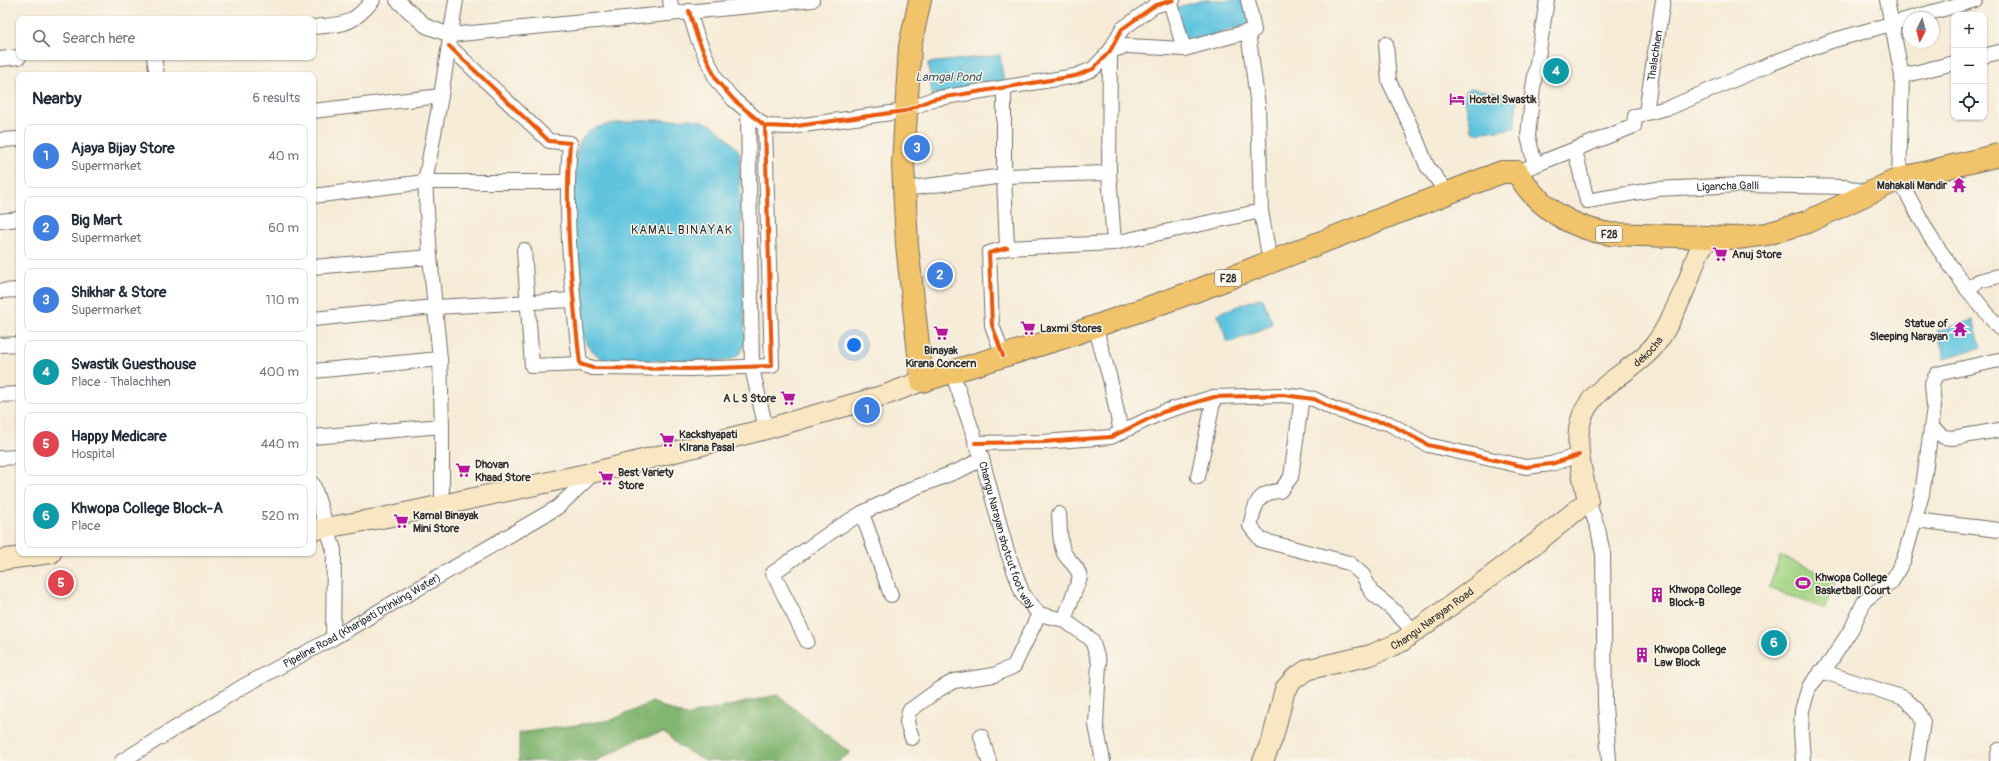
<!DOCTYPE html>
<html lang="en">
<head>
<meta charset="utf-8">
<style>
  body { margin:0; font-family:Pangolin,sans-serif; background:#f2f2f3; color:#1f2937 }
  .controls { position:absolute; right:12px; top:12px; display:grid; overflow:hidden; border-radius:8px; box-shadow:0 1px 3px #0004 }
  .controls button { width:36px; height:36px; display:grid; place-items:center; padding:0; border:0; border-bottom:1px solid #e0e1e3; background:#fff; color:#1f2937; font:20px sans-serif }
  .compass { position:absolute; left:1903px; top:12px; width:36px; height:36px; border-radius:50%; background:#fff; box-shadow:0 1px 3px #0004; rotate:186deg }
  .you { position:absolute; left:854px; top:345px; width:14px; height:14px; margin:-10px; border:3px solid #fff; border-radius:50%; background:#1a73e8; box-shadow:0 0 0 6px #1a73e833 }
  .badge { display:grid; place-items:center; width:26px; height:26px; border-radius:50%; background:#b5179e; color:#fff; font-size:13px; font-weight:700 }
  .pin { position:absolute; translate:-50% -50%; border:2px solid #fff; box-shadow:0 1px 4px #0006 }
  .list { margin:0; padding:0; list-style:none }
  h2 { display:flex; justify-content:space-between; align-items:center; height:52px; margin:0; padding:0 16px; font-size:17px }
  h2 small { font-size:13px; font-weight:400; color:#747a83 }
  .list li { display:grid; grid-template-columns:26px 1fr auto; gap:12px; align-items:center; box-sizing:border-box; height:64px; margin:0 8px 8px; padding:0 8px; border:1px solid #e0e1e3; border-radius:8px }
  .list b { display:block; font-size:15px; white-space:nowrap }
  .list p { margin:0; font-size:13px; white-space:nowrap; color:#747a83 }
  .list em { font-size:13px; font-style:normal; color:#747a83 }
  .icon { flex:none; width:22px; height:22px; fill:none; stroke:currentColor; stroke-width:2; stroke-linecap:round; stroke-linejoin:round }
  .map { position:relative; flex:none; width:1999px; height:761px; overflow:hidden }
  .search { position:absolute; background:#fff; box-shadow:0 1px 3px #0004; left:16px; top:16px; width:300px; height:44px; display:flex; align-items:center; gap:10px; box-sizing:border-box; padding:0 14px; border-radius:8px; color:#747a83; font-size:15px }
  .panel { position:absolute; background:#fff; box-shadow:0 1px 3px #0004; left:16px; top:72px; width:300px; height:484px; border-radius:8px }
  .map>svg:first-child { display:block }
</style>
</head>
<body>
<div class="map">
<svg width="1999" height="761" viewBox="0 0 1999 761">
  <rect width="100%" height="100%" fill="#fbf7ec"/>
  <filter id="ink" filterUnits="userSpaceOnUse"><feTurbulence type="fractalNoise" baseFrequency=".025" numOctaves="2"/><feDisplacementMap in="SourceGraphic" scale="8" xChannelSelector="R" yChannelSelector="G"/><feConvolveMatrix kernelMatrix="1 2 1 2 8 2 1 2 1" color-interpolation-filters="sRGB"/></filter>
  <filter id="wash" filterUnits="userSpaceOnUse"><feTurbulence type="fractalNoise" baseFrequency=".012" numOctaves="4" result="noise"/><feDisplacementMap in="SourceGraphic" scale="16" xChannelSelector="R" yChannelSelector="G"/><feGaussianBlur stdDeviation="0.9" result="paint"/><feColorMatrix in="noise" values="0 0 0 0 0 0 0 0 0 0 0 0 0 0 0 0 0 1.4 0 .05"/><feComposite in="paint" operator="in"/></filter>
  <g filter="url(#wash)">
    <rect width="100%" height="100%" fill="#f6ebd7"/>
    <!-- green -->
    <polygon fill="#a4d584" stroke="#688058" points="1780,556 1836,579 1825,609 1769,588"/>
    <!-- forest -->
    <polygon fill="#83b672" stroke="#57704e" points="777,695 850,753 838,761 705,761 679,746 664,732 638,739 596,761 519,761 519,733 612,720 652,702 685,716"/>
    <!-- water -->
    <g fill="#60c4de" stroke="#467884">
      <polygon points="1205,0 1243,0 1250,24 1185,43 1174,8"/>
      <polygon points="1000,55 1004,84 932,95 928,63"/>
      <polygon points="1471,88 1517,96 1515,128 1475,133 1472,131 1464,97 1466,91"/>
      <path d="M690 119C715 121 723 134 739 151L745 342C741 354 736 359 723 361L604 360C593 352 588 348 583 335 579 321 580 304 579 289 575 256 560 155 588 132 604 119 667 120 690 119Z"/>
      <polygon points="1259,298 1263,299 1272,322 1270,326 1231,342 1227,341 1218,315 1219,313"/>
      <polygon points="1973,320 1981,347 1945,358 1937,331"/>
    </g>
  </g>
  <g filter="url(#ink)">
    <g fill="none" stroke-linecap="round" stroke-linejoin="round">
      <!-- minor casing -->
      <g stroke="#726e67" stroke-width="16">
        <g id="minor">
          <polyline points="397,0 426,26 450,35 812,0"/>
          <polyline points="670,0 672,12"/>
          <polyline points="1887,0 1902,76 1899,179 1931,238 1967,289 1999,328"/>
          <polyline points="1170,1 1184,49"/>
          <polyline points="689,11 697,37 717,81 734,100 765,126 789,127 905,111 933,99 1075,76 1093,69 1110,51 1122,29 1154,6 1173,0"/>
          <path d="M313 27C345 24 351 26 373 0"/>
          <polyline points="1248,32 1258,106 1261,211 1270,261"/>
          <polyline points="1386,44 1389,81 1413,131 1427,166 1447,192"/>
          <path d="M449 46 549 141 570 143C564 217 572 291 580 364L593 368 691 369 772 366 765 126"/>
          <polyline points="1984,56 1999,52"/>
          <polyline points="154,57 157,75"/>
          <polyline points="0,59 19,57"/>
          <polyline points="1902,76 1954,63"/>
          <polyline points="1004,88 1004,176 1007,248"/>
          <polyline points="313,111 441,96"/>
          <polyline points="748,111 752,368 766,429"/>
          <path id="s1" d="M1646 112 1663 0"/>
          <polyline points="0,140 19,139"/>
          <path id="s2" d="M1575 150 1587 201 1657 189 1740 185 1846 187 1869 193"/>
          <polyline points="1535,165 1528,136 1533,88 1547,0"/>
          <polyline points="1517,172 1634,126 1635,116 1671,107 1775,62 1831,41 1975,0"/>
          <polyline points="904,189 1004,176 1109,173"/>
          <polyline points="313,196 425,182 567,182"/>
          <polyline points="0,221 19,219"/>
          <polyline points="1114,243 1109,173 1110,51 1127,46 1184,49 1254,30 1248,0"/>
          <polyline points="524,250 532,366 580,364"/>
          <polyline points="313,267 430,257"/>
          <polyline points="1967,289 1979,281 1999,276"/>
          <polyline points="0,291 19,290"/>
          <polyline points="313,319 434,307 573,300"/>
          <polyline points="1095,326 1110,379 1121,432"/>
          <polyline points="0,345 19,344"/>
          <polyline points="1003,356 992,325 989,253 1007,248 1114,243 1261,211"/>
          <polyline points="313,371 440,359"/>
          <path id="s3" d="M952 372 982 459 1006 548 1023 595 1039 614 1064 620 1092 640 1099 663 1096 725 1103 761"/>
          <polyline points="0,395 19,394"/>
          <path d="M1302 396 1291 477 1280 491C1256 492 1255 506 1250 526L1261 540 1349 563 1363 575 1371 592 1391 608 1416 633"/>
          <polyline points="1932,428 1944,437 1952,438 1999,430"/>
          <polyline points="313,437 442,426"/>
          <polyline points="975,443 1043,442 1111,437 1163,412 1214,397 1283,395 1314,399 1334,409 1369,420 1388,423 1428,445 1526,467 1551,464 1579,455"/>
          <polyline points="0,458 19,457"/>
          <polyline points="1198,477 1214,397"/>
          <polyline points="313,484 334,550 333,638"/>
          <polyline points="1588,501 1598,529 1603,554 1605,705 1609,761"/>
          <polyline points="442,505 442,426 440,359 430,257 425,182 441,96 456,0"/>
          <polyline points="862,513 891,595"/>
          <path d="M1059 514C1060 526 1059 542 1064 553 1069 562 1078 566 1080 577L1064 620"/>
          <polyline points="1915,520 1999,530"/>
          <polyline points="807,641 773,573 834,530 862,513 914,488 960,470 982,459"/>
          <polyline points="1821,671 1904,698 1917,710 1923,722 1917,761"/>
          <polyline points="981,736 989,761"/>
          <polyline points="912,738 907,722 909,711 938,690 954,681 994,675 1014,666 1039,614"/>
          <path id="s4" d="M122 761 242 687 333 638 558 507 595 472"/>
          <polyline points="1803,761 1801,731 1802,710 1809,687 1830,662 1852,628 1865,600 1878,590 1891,583 1904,559 1922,494 1934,407 1932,383 1937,374 1999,360"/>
          <polyline points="1997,761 1999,750"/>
        </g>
      </g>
      <!-- secondary casing -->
      <g stroke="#726e67" stroke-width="22">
        <g id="secondary">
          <polyline points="313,530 387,517 595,472 766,429 888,394 922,381"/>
          <polyline points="0,560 51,553"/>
          <path id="s5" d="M1263 761 1273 737 1285 689 1295 678 1309 669 1371 655 1401 642 1536 543 1588 501C1583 475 1573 444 1582 417 1594 384 1633 372 1654 346 1668 328 1678 304 1687 284 1694 268 1696 247 1712 237"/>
        </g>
      </g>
      <!-- primary casing -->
      <g stroke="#726e67" stroke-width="24">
        <path id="primary" d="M920 0 910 46 903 164 907 245 922 381 1068 336 1201 289 1502 172H1517C1537 207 1571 228 1610 234L1737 238 1767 234 1807 222 1899 179 1999 155"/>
      </g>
      <!-- minor -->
      <use href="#minor" stroke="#fff" stroke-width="14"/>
      <!-- secondary -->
      <use href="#secondary" stroke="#f9e7c3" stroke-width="20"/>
      <!-- primary -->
      <use href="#primary" stroke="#f1c36a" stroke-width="22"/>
      <!-- cycleway casing -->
      <g stroke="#fbf7ec" stroke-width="6">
        <g id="cycleway">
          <polyline points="689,11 697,37 717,81 734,100 765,126 789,127 905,111 933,99 1075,76 1093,69 1110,51 1122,29 1154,6 1173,0"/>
          <path d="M449 46 549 141 570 143C564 217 572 291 580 364L593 368 691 369 772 366 765 126"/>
          <polyline points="1003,356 992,325 989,253 1007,248"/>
          <polyline points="975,443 1043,442 1111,437 1163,412 1214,397 1283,395 1314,399 1334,409 1369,420 1388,423 1428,445 1526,467 1551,464 1579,455"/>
        </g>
      </g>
      <!-- cycleway -->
      <use href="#cycleway" stroke="#e8590c" stroke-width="4"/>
    </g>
  </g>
  <!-- icons -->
  <defs>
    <g id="hotel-bare" transform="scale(1.2)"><path d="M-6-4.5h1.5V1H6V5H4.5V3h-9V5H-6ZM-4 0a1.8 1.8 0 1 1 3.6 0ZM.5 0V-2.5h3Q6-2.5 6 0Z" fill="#b5179e" stroke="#fbf7ec" stroke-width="2.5" paint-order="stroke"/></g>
    <g id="temple-bare" transform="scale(1.2)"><path d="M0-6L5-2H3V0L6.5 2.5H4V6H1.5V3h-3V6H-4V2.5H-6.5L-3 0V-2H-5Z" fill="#b5179e" stroke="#fbf7ec" stroke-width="2.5" paint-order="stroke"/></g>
    <g id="supermarket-bare" transform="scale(1.2)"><path d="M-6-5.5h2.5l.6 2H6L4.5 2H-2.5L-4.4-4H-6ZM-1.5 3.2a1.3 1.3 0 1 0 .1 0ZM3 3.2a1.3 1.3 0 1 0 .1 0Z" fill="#b5179e" stroke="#fbf7ec" stroke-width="2.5" paint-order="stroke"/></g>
    <g id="stadium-bare" transform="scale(1.2)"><path d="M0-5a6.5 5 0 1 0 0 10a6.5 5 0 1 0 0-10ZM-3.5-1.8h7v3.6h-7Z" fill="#b5179e" stroke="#fbf7ec" stroke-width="2.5" paint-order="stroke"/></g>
    <g id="building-bare" transform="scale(1.2)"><path d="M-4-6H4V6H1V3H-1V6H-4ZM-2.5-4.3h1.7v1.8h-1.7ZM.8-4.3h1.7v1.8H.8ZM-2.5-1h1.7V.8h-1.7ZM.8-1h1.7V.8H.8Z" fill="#b5179e" stroke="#fbf7ec" stroke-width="2.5" paint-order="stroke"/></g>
  </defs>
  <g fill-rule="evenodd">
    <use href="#hotel-bare" x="1457" y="99"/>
    <use href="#temple-bare" x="1959" y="185"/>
    <use href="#supermarket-bare" x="1720" y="254"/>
    <use href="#supermarket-bare" x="1028" y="328"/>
    <use href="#temple-bare" x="1960" y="329"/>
    <use href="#supermarket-bare" x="941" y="333"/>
    <use href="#supermarket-bare" x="788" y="398"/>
    <use href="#supermarket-bare" x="667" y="440"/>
    <use href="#supermarket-bare" x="463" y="470"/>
    <use href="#supermarket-bare" x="606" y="478"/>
    <use href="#supermarket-bare" x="401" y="521"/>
    <use href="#stadium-bare" x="1803" y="583"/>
    <use href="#building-bare" x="1657" y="595"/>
    <use href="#building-bare" x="1642" y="655"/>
  </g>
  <g text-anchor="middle" stroke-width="3" stroke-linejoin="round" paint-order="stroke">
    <!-- shield labels -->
    <g fill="#fbf7ec" stroke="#696865" stroke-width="1">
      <rect x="1596" y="226" width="26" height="16" rx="3"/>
      <rect x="1215" y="270" width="26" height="16" rx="3"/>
    </g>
    <g font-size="10" font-weight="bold" fill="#2b2b2b">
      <text x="1609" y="238">F28</text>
      <text x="1228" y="282">F28</text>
    </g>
    <!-- street labels -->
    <g font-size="11" fill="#2b2b2b" stroke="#fbf7ec">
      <text dy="4" stroke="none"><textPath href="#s1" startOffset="57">Thalachhen</textPath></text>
      <text dy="4" stroke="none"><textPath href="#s2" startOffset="194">Ligancha Galli</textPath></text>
      <text dy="4" stroke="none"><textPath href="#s5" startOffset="617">dekocha</textPath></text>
      <text dy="4" stroke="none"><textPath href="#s3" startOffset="172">Changu Narayan shotcut foot way</textPath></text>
      <text dy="4" stroke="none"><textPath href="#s5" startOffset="242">Changu Narayan Road</textPath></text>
      <text dy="4" stroke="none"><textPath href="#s4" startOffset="278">Pipeline Road (Kharipati Drinking Water)</textPath></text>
    </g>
    <!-- poi labels -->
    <g font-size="11" font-weight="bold" fill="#2b2b2b" stroke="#fbf7ec" text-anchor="start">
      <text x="1469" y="103">Hostel Swastik</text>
      <text x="1947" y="189" text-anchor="end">Mahakali Mandir</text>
      <text x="1732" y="258">Anuj Store</text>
      <text x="1948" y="327" text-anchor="end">Statue of<tspan x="1948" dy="13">Sleeping Narayan</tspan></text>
      <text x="1040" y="332">Laxmi Stores</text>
      <text x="941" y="354" text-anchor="middle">Binayak<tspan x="941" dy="13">Kirana Concern</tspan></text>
      <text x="776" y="402" text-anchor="end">A L S Store</text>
      <text x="679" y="438">Kackshyapati<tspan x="679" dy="13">KIrana Pasal</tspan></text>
      <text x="475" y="468">Dhovan<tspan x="475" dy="13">Khaad Store</tspan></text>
      <text x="618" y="476">Best Variety<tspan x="618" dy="13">Store</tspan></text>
      <text x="413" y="519">Kamal Binayak<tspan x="413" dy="13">Mini Store</tspan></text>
      <text x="1815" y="581">Khwopa College<tspan x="1815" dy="13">Basketball Court</tspan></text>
      <text x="1669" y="593">Khwopa College<tspan x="1669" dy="13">Block-B</tspan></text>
      <text x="1654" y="653">Khwopa College<tspan x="1654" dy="13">Law Block</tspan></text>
    </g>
    <!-- water labels -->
    <g font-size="12" font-style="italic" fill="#3b5961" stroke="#fbf7ec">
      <text x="948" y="81">Lamgal Pond</text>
    </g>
    <!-- neighbourhood labels -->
    <g font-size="12" letter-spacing="1" fill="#2b2b2b" stroke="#fbf7ec">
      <text x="682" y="234">KAMAL BINAYAK</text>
    </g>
  </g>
</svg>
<div class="controls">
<button>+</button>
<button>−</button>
<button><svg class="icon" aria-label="locate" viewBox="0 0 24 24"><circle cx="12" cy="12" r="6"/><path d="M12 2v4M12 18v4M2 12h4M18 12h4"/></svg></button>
</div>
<svg class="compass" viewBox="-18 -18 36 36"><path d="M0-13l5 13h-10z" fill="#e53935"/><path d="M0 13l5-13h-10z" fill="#747a83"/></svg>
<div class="you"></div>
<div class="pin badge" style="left:867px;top:410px;background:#3f7fe0">1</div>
<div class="pin badge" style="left:940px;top:275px;background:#3f7fe0">2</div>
<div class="pin badge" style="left:917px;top:148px;background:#3f7fe0">3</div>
<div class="pin badge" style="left:1556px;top:71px;background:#0f9aa8">4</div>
<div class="pin badge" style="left:61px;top:583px;background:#e0444e">5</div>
<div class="pin badge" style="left:1774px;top:643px;background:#0f9aa8">6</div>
<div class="search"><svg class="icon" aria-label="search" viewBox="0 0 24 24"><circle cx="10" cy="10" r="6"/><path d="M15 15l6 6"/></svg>Search here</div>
<section class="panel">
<h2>Nearby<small>6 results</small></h2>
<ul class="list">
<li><span class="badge" style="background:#3f7fe0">1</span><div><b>Ajaya Bijay Store</b><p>Supermarket</p></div><em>40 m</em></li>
<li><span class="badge" style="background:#3f7fe0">2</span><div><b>Big Mart</b><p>Supermarket</p></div><em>60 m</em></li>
<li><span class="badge" style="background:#3f7fe0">3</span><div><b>Shikhar &amp; Store</b><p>Supermarket</p></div><em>110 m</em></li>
<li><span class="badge" style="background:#0f9aa8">4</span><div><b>Swastik Guesthouse</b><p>Place · Thalachhen</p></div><em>400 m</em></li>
<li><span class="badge" style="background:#e0444e">5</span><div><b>Happy Medicare</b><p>Hospital</p></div><em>440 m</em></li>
<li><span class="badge" style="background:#0f9aa8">6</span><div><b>Khwopa College Block-A</b><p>Place</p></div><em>520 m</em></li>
</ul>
</section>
</div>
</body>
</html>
